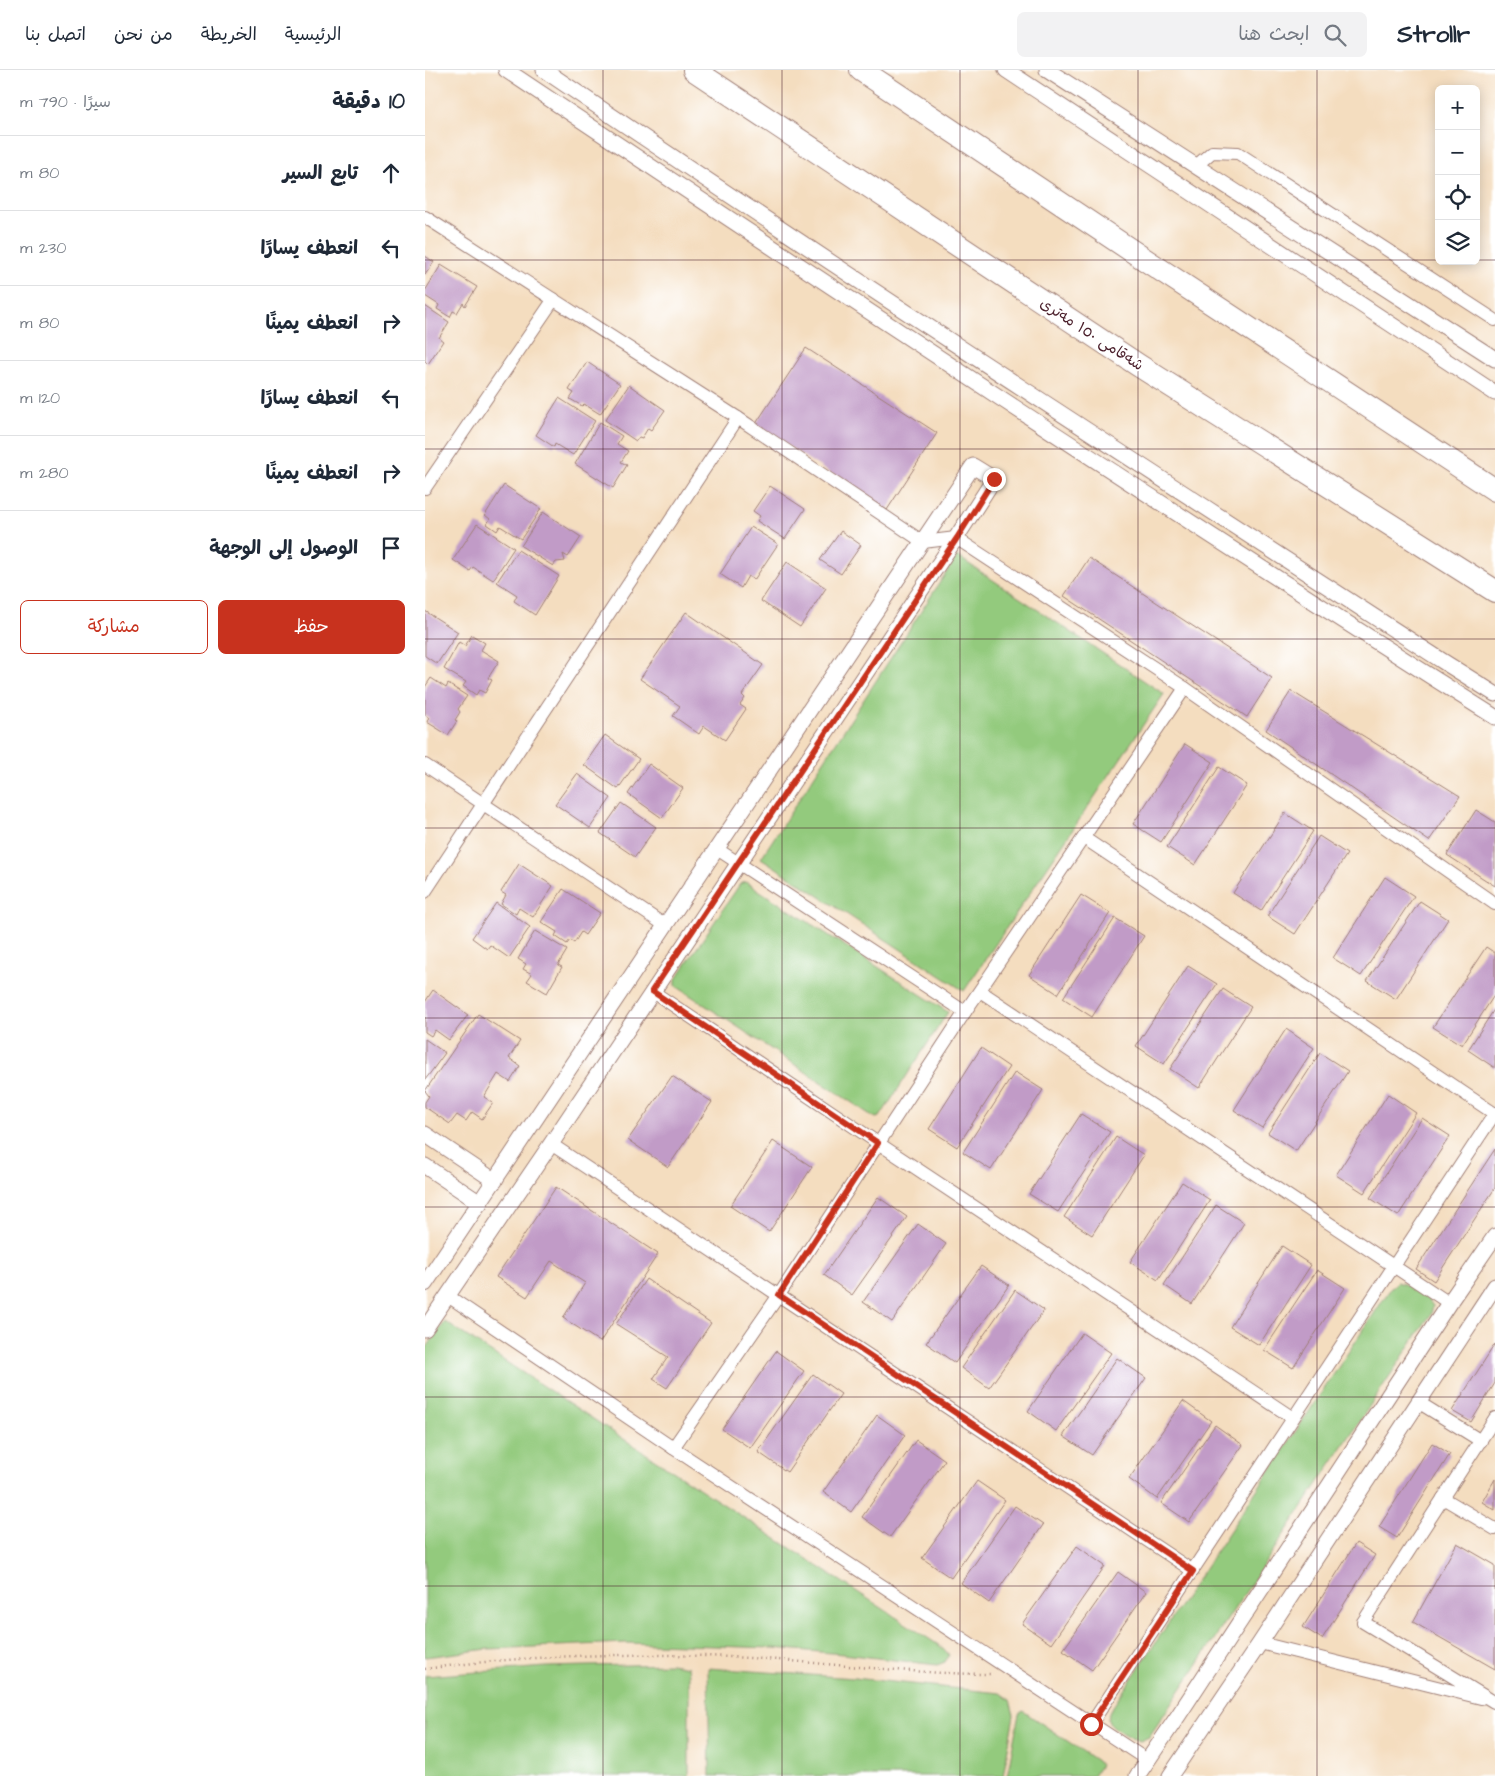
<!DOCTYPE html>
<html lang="ar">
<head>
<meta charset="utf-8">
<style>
  body { margin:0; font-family:"Architects Daughter","Playpen Sans Arabic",sans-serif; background:#f2f2f3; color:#1f2937; direction:rtl }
  .controls { position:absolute; right:15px; top:15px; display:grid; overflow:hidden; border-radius:8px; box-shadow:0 2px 12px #0003 }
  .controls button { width:45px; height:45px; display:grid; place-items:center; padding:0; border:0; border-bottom:1px solid #e0e1e3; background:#fff; color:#1f2937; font:25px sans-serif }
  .stop { position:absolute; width:15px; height:15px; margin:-11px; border:4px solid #c8321e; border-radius:50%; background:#fff }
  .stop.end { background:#c8321e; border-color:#fff; box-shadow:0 1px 5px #0008 }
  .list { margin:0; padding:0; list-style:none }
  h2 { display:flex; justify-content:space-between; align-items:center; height:65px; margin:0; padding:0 20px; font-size:21px }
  h2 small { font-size:16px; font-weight:400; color:#747a83 }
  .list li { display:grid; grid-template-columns:32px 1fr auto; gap:15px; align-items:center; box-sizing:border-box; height:75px; padding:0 20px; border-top:1px solid #e0e1e3 }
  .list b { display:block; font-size:19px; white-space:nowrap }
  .list em { font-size:16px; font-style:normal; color:#747a83 }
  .actions { display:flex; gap:10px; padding:15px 20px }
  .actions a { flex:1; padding:11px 0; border:1px solid #c8321e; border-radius:8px; text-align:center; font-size:18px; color:#c8321e }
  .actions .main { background:#c8321e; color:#fff }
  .icon { flex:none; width:28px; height:28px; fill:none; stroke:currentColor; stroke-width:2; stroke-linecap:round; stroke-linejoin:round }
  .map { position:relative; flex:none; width:1070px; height:1706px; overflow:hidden; direction:ltr }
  header { display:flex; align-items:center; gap:30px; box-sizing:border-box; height:70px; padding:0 25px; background:#fff; border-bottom:1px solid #e0e1e3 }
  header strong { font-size:24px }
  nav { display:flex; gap:28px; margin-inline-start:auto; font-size:18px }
  .search { width:350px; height:45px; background:#f2f2f3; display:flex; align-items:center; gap:12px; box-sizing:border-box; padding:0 18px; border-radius:8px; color:#747a83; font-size:19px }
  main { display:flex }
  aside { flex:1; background:#fff }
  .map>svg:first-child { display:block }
</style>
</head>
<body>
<header>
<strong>Strollr</strong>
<div class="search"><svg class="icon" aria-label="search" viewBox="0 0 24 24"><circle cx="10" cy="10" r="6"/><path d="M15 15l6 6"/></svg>ابحث هنا</div>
<nav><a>الرئيسية</a><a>الخريطة</a><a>من نحن</a><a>اتصل بنا</a></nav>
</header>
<main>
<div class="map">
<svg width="1070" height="1706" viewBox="0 0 1070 1706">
  <rect width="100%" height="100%" fill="#fff"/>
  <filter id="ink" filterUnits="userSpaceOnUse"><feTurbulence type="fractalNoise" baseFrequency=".02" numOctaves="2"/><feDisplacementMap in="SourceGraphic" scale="10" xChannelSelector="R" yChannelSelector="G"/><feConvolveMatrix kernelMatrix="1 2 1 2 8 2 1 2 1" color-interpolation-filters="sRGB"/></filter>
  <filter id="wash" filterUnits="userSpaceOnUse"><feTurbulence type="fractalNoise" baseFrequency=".0096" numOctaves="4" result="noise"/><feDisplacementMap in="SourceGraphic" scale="20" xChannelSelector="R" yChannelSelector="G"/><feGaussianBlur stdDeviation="1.12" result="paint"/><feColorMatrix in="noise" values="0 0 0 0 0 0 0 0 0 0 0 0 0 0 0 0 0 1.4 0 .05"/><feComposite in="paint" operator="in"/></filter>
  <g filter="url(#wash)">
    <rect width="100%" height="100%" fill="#f4ddbf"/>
    <!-- green -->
    <g fill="#93ca7d" stroke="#6e7454">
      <polygon points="532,486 739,624 539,921 336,788"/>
      <polygon points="321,812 523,942 455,1047 451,1048 444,1044 251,916 251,909 315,814"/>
      <path d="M972 1212C985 1215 1001 1225 1008 1236L1006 1244 724 1667 715 1671C704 1668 688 1659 682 1649L685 1641 966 1218Z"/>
      <polygon points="20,1252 518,1578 524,1585 520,1592 512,1595 418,1584 348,1578 201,1573 63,1579 0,1587 0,1280"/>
      <polygon points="246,1594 263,1597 264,1605 264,1706 0,1706 0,1606 121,1597"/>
      <polygon points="283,1598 429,1608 575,1623 585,1630 589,1645 578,1706 285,1706"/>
      <polygon points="598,1641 672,1691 675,1695 668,1706 582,1706 594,1644"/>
    </g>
    <g id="blocks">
      <!-- building -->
      <g fill="#c19bc7">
        <polygon points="0,186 9,192 0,205"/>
        <polygon points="16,195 52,217 40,236 38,233 32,243 28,241 25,247 12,239 14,235 0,226 0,221"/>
        <polygon points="0,236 24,252 14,268 18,271 3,294 0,291"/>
        <polygon points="381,278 512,363 462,440 330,355"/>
        <polygon points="162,292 195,314 175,344 159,334 157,336 145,329 149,323 144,320"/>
        <polygon points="204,315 240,340 226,360 223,358 217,368 214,367 211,371 180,350"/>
        <polygon points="134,328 170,351 148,385 130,374 129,377 111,365"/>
        <polygon points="175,352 197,366 192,374 203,381 196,392 202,395 188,418 150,394"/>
        <polygon points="79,415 116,439 96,469 75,456 72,461 62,454 65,449 60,445"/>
        <polygon points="345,416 380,439 360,469 332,451 335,446 328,441"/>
        <polygon points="118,442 156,467 143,487 138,484 140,491 131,492 128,496 96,476"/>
        <polygon points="52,454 89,478 68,510 48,497 45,501 28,490"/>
        <polygon points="326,457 353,474 329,510 323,506 316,518 295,504"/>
        <polygon points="416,461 436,475 416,504 395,490"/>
        <polygon points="93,480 134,506 110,545 89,531 92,525 72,512"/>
        <polygon points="664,488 847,608 822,647 639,526"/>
        <polygon points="362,492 401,518 375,557 336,531"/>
        <polygon points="0,541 33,562 12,594 0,586"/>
        <polygon points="261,542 338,595 317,625 320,628 315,635 321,639 300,670 279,656 274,664 248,646 255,636 215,609"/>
        <polygon points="47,565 60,573 56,580 74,591 63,608 67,610 60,623 54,620 51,625 38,616 41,612 19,599 34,572 40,576"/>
        <polygon points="6,608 21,618 23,614 42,626 33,639 35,642 30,650 32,651 23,665 2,652 4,648 0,645 0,617"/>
        <polygon points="866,621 1035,726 1004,771 841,660"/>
        <polygon points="180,665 214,689 193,719 159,695"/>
        <polygon points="760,674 788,692 736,772 708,754"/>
        <polygon points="224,694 258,718 237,748 203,724"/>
        <polygon points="794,697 822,715 770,795 742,777"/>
        <polygon points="152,704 186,728 165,758 130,734"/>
        <polygon points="196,733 231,757 210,787 175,763"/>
        <polygon points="1051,740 1070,752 1070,816 1022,785"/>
        <polygon points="860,743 888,761 836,841 808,823"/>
        <polygon points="894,766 922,784 870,864 842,846"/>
        <polygon points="94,794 128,816 108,847 94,838 91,844 76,834 81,825 76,822"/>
        <polygon points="960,807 989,826 936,906 908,888"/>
        <polygon points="138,819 175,843 160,865 156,862 149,873 145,870 142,874 130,866 132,862 116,852"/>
        <polygon points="656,825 685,843 633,924 604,905"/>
        <polygon points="995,831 1023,849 971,929 942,911"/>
        <polygon points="71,833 105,857 84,888 65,875 62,879 47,868"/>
        <polygon points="690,848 719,866 667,947 638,928"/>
        <polygon points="110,861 142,880 133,895 137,897 122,923 102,911 107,904 98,899 101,894 93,889"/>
        <polygon points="1061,877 1070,883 1070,924 1037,975 1008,957"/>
        <polygon points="763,896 792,914 739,994 711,976"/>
        <polygon points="798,919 826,937 774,1018 745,999"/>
        <polygon points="8,920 43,945 24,970 10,960 6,966 0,962 0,932"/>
        <polygon points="1070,938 1070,998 1043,980"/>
        <polygon points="53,944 95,971 84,988 95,996 85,1012 73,1004 59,1027 68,1033 57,1049 47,1042 41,1051 32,1045 25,1054 0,1037 0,1032 4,1026 0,1021"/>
        <polygon points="861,959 889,978 837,1058 809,1040"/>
        <polygon points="0,969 20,983 0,1010"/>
        <polygon points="556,978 584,997 532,1077 504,1059"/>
        <polygon points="895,983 923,1001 871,1081 843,1063"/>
        <polygon points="590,1002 618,1020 566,1100 538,1082"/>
        <polygon points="247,1006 287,1032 243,1097 203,1070"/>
        <polygon points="963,1024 991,1043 939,1123 911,1105"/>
        <polygon points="656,1044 685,1062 633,1142 604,1124"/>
        <polygon points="997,1048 1025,1066 973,1146 945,1128"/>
        <polygon points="691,1067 719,1085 667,1165 639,1147"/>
        <polygon points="348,1071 387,1097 344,1162 305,1136"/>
        <polygon points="1070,1079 1070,1118 1009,1211 991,1199"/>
        <polygon points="757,1112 785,1130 733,1210 705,1192"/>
        <polygon points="131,1117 233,1184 175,1272 138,1248 160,1213 126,1191 102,1227 71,1207"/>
        <polygon points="453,1127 482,1147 427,1225 399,1205"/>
        <polygon points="791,1135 819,1153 767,1234 739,1215"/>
        <polygon points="493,1154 521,1174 467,1252 438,1232"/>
        <polygon points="857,1176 886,1195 834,1275 805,1257"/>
        <polygon points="556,1196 584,1215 530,1293 501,1273"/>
        <polygon points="892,1200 920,1218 868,1298 839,1280"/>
        <polygon points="221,1209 286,1253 242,1318 228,1309 243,1287 191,1254"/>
        <polygon points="590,1220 619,1240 564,1318 536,1298"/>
        <polygon points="657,1263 686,1283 631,1361 603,1341"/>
        <polygon points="1070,1274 1070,1313 1046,1352 1027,1341"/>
        <polygon points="351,1281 379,1301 325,1378 297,1359"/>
        <polygon points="692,1288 721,1308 667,1385 638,1366"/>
        <polygon points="388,1304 416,1324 362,1402 333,1382"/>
        <polygon points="758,1331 786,1351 732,1429 704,1409"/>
        <polygon points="452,1345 480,1365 426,1442 398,1422"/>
        <polygon points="790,1355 818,1375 764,1452 736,1433"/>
        <polygon points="491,1370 520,1390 465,1467 437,1447"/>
        <polygon points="1007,1373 1025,1384 972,1468 954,1457"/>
        <polygon points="1070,1409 1070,1440 1057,1432"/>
        <polygon points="552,1411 580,1430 526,1508 497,1488"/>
        <polygon points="590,1436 618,1455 564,1533 536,1513"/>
        <polygon points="931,1473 950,1485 897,1569 878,1557"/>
        <polygon points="1032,1473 1070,1495 1070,1599 988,1552"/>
        <polygon points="652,1476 680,1496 626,1574 597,1554"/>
        <polygon points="693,1502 721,1522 667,1600 638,1580"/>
      </g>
    </g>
  </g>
  <g filter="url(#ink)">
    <use href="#blocks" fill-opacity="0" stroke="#9f7e75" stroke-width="1"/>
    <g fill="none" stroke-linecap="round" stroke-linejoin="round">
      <!-- minor casing -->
      <g stroke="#9f7e75" stroke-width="14">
        <g id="minor">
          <polyline points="771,96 787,82 813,83 1070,250"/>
          <polyline points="0,147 313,348 498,472 531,468 760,618 1070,834"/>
          <polyline points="0,418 129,229"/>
          <polyline points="0,695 241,856"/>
          <polyline points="659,768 1070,1044"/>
          <polyline points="292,779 540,942"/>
          <polyline points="0,822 313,348"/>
          <polyline points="227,921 453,1073 868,1348"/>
          <polyline points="555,921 1024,1233"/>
          <polyline points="126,1074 768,1501"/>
          <polyline points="23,1226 248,1378 722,1690"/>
          <polyline points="993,1332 1056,1371"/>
          <polyline points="248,1378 354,1225 540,942 760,618"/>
          <polyline points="1018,1428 1070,1459"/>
          <polyline points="835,1573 1056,1628"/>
          <polyline points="1069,1632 938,1552 1070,1348"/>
          <polyline points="666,1654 1070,1043"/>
        </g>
      </g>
      <!-- tertiary casing -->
      <g stroke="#9f7e75" stroke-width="17">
        <g id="tertiary">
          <path d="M81 0C409 219 737 437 1070 647"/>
          <path d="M119 0C416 202 718 397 1019 592L1070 624"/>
          <polyline points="581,0 1070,323"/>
          <polyline points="622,0 1070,289"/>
          <polyline points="0,1064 70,1111"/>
          <polyline points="0,1096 55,1133"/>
          <polyline points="0,1214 548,396 569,409 531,468 126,1074 0,1259"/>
          <polyline points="712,1706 753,1646 1024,1233 1070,1166"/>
          <polyline points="745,1706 835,1573 1070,1216"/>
        </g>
      </g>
      <!-- motorway casing -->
      <g stroke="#9f7e75" stroke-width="24">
        <g id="motorway">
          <polyline points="269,0 713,295 1070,521"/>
          <polyline points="436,0 719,189 1070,420"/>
        </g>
      </g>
      <!-- path -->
      <path stroke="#9f7e75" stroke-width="2.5" stroke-dasharray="1 4" stroke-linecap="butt" d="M0 1599C107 1584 217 1582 324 1588 405 1593 485 1604 566 1604"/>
      <!-- minor -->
      <use href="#minor" stroke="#fff" stroke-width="12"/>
      <!-- tertiary -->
      <use href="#tertiary" stroke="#fff" stroke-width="15"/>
      <!-- motorway -->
      <use href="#motorway" stroke="#fff" stroke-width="22"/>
    </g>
  </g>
  <g fill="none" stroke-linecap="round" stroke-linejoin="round" filter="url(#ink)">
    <!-- route -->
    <polyline stroke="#c8321e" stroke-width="6" points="569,409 532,468 227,921 453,1073 354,1225 768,1501 666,1654"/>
  </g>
  <!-- grid -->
  <path fill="none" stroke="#4a1f2b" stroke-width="1" stroke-opacity="0.55" d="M178 0V1706M357 0V1706M535 0V1706M713 0V1706M892 0V1706M0 190H1014M1051 190H1070M0 379H1070M0 569H1070M0 758H1070M0 948H1070M0 1137H1070M0 1327H1070M0 1516H1070"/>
  <g text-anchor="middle" stroke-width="4" stroke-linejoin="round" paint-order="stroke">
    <!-- street labels -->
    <g font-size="15" fill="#4a1f2b" stroke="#fff">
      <text transform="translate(667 264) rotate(33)" y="5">شەقامی ١٥٠ مەتری</text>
    </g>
  </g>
</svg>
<div class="controls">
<button>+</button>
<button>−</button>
<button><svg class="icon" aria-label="locate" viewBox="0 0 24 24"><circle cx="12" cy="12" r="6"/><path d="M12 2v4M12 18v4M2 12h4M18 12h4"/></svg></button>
<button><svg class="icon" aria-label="layers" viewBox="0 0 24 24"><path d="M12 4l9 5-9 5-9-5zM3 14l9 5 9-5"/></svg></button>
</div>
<div class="stop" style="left:666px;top:1654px"></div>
<div class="stop end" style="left:569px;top:409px"></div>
</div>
<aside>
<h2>10 دقيقة<small>سيرًا · 790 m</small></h2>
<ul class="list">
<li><svg class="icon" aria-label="ahead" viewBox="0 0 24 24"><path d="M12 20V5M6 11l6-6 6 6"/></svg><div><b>تابع السير</b></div><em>80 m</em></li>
<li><svg class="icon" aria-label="left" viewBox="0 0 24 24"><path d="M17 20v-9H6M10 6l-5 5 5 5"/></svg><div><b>انعطف يسارًا</b></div><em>230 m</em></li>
<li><svg class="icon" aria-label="right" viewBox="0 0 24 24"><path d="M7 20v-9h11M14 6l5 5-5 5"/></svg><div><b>انعطف يمينًا</b></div><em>80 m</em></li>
<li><svg class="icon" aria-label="left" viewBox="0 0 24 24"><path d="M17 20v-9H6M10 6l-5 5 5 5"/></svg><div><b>انعطف يسارًا</b></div><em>120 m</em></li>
<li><svg class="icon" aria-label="right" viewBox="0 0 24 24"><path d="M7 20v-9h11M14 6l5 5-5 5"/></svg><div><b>انعطف يمينًا</b></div><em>280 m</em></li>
<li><svg class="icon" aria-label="arrive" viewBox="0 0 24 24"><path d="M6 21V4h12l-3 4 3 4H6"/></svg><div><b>الوصول إلى الوجهة</b></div></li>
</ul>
<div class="actions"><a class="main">حفظ</a><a>مشاركة</a></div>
</aside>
</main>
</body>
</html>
